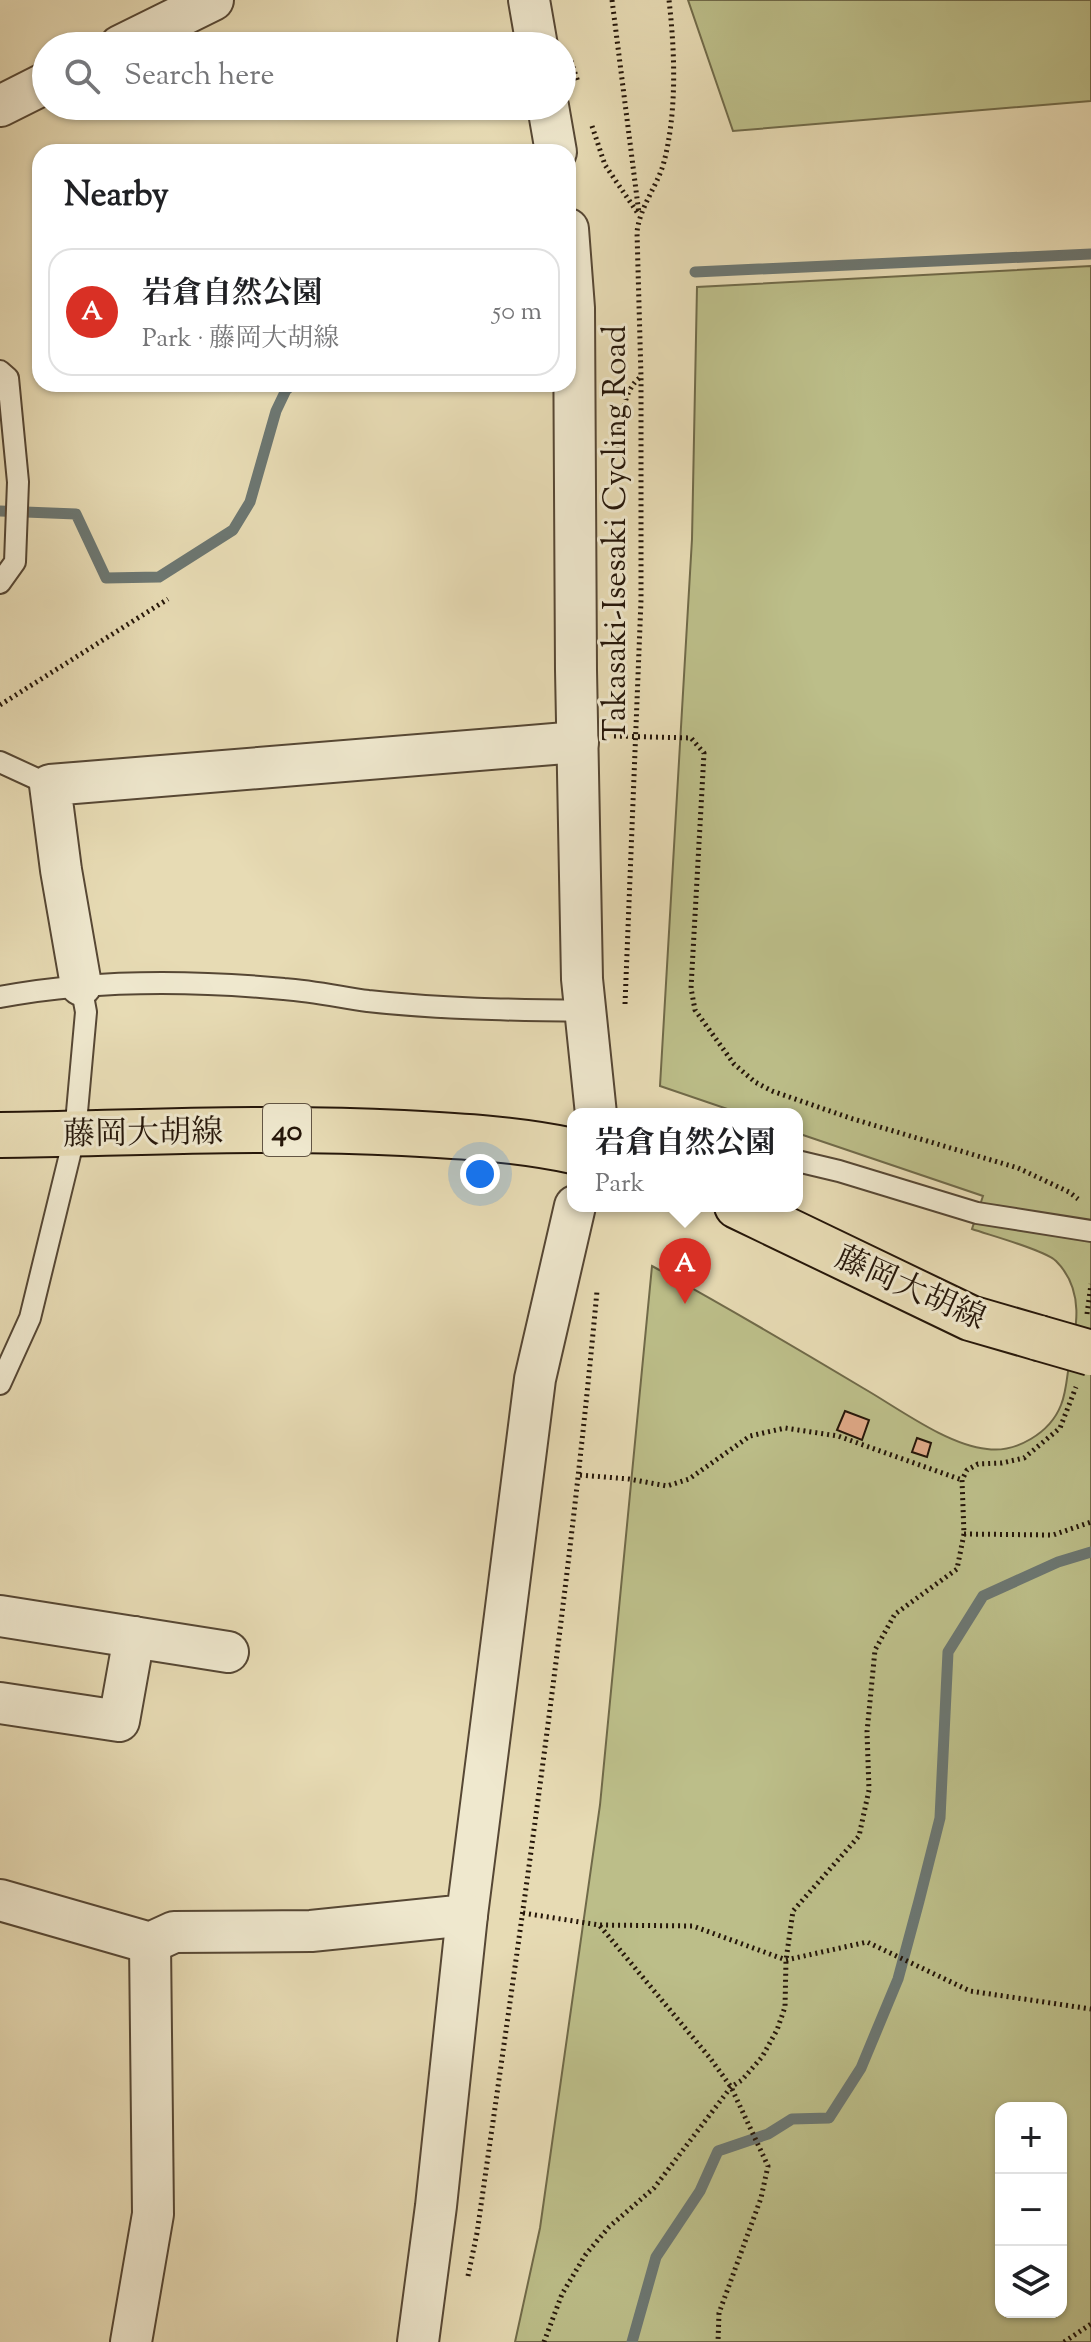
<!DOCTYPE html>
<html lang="en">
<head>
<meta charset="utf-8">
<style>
  body { margin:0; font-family:"Sorts Mill Goudy","Noto Serif JP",serif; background:#f6f6f6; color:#202124 }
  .controls { position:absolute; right:24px; bottom:24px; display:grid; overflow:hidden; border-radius:16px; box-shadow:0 2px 6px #0004 }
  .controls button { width:72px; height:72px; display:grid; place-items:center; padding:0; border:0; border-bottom:2px solid #e0e0e0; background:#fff; color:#202124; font:40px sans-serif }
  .you { position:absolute; left:480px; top:1174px; width:28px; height:28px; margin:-20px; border:6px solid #fff; border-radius:50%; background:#1a73e8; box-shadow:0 0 0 12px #1a73e833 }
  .badge { display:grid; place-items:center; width:52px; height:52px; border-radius:50%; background:#d93025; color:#fff; font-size:26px; font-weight:700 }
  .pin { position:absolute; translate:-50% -66px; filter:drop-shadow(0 2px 4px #0008) }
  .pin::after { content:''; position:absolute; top:42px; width:28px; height:24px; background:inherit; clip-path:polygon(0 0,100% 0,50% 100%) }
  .popup { position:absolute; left:567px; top:1108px; width:236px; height:104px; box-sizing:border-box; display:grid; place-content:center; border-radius:16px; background:#fff; filter:drop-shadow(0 2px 6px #0005); font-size:26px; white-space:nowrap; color:#757577 }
  .popup b { font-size:30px; color:#202124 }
  .popup::after { content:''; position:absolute; left:50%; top:100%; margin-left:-16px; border:16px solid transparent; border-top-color:#fff }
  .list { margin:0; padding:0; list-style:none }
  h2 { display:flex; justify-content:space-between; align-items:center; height:104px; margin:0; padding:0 32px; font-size:34px }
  h2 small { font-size:26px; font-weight:400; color:#757577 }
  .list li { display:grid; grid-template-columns:52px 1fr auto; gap:24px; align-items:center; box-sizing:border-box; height:128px; margin:0 16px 16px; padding:0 16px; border:2px solid #e0e0e0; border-radius:24px }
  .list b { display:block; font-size:30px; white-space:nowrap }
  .list p { margin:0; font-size:26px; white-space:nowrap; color:#757577 }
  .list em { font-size:26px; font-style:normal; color:#757577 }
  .icon { flex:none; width:44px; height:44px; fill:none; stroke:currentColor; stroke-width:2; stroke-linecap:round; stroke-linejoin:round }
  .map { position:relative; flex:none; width:1091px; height:2342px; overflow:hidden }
  .search { position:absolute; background:#fff; box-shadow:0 2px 6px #0004; left:32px; top:32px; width:544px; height:88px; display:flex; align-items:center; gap:20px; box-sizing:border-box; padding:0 28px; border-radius:44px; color:#757577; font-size:30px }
  .panel { position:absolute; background:#fff; box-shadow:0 2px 6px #0004; left:32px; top:144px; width:544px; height:248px; border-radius:24px }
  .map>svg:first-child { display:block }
</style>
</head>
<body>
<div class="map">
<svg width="1091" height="2342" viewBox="0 0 1091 2342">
  <rect width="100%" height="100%" fill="#e7dbb4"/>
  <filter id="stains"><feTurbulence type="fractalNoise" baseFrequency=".0025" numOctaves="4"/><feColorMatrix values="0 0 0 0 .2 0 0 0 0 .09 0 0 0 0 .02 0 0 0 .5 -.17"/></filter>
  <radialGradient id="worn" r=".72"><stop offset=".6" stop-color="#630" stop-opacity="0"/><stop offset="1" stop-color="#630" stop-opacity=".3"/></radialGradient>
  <!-- green -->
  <g fill="#bcbe89" stroke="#706a49" stroke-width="2" fill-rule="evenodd">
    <polygon points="688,0 1091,0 1091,101 733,131"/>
    <path d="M1091 266V2342H515L540 2228 600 1805 652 1266C723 1305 793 1346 863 1388 898 1408 947 1445 987 1449 1016 1453 1050 1433 1061 1405 1066 1393 1067 1377 1069 1364 1077 1328 1085 1290 1056 1261 1045 1250 989 1235 972 1229L983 1196 797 1133V1114H742L660 1086 692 539 697 287ZM1001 2108H1061V2312H1001Z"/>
  </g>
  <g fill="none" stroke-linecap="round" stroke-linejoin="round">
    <!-- stream -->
    <g stroke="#6c7772" stroke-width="11">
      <polyline points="695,272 1091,254"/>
      <polyline points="0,511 76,514 106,578 159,577 233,530 250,502 276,411 286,390 293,384"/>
      <polyline points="632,2342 656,2257 700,2191 718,2151 768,2134 792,2119 829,2118 861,2068 898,1979 919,1901 940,1818 948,1652 983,1596 1058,1562 1091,1552"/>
    </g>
  </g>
  <!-- building -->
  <g fill="#e0aa88" stroke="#251609" stroke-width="2">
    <polygon points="845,1411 869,1420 862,1440 837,1430"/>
    <polygon points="917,1438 931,1443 927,1457 912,1452"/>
  </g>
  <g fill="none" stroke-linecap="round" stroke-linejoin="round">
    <!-- service casing -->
    <g stroke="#564734" stroke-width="24">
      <g id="service">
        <polyline points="0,371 8,378 18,482 15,562 0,583"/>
        <polyline points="0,762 50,785"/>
        <path d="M0 997C94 979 189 980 284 989 312 991 340 997 368 1001 440 1009 513 1010 586 1011"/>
        <polyline points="797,1161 839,1171 977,1213 1091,1231"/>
        <polyline points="0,1384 30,1318 75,1134 86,1012 81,985"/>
      </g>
    </g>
    <!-- minor casing -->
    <g stroke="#564734" stroke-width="44">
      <g id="minor">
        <polyline points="529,0 537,46"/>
        <polyline points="120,46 213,0"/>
        <polyline points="0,106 46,83"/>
        <polyline points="548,106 556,152"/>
        <polyline points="568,229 574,308 576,670 582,979 596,1114"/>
        <polyline points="81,985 61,870 50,785 578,742"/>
        <polyline points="0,1616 228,1652"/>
        <polyline points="0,1703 119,1721 134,1637"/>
        <polyline points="0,1900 150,1943 174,1932 311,1931 467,1915 535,1379 575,1206"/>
        <polyline points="131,2342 153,2214 150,1943"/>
        <polyline points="418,2342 436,2206 467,1915"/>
      </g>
    </g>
    <!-- primary casing -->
    <g stroke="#251609" stroke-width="48">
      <g id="primary">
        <path d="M0 1135C134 1133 269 1126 403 1133 460 1136 517 1139 573 1151"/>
        <polyline points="737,1206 970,1318 1039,1338"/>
      </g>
    </g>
    <!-- path -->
    <g stroke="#251609" stroke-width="5" stroke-dasharray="2 4" stroke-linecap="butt">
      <polyline points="612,0 639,214"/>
      <polyline points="571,61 578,82"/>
      <polyline points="592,126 605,165 639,215"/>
      <path d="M615 459C619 436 621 389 641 377"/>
      <polyline points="0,705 168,599"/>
      <polyline points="614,736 691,738 704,753 691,988 695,1010 734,1064 755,1082 772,1091 853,1119 1018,1168 1069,1192 1078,1199"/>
      <path d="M625 1004 641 600V377L637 232C640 206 657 187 664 162 677 111 675 53 669 0"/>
      <polyline points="1087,1314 1091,1284"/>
      <polyline points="580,1475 629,1479 667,1486 689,1479 750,1436 785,1428 838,1436 962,1480"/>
      <polyline points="964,1534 1053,1535 1091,1522"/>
      <polyline points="523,1913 599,1925 693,1926 786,1960 867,1942 970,1991 1091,2009"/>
      <polyline points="600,1926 710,2058 731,2087 768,2166 761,2198 719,2313 718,2342"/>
      <path d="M468 2276 477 2233C522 1919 568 1606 597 1291"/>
      <polyline points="544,2342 562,2294 586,2254 609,2227 654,2188 731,2087 742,2080 762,2057 777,2030 785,2007 786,1960 793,1911 859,1836 869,1790 867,1732 875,1650 895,1614 957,1569 964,1534 962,1480 967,1470 978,1464 1002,1463 1024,1458 1060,1428 1076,1387"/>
      <polyline points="1064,2342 1091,2324"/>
    </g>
    <!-- service -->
    <use href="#service" stroke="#efe8ce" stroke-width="20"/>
    <!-- minor -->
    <use href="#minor" stroke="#efe8ce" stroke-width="40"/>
    <!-- primary -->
    <use href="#primary" stroke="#e7dbb4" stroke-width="44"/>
    <!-- primary-bridge casing -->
    <g stroke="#251609" stroke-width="48" stroke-linecap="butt">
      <polyline id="primary-bridge" points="1039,1338 1091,1353"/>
    </g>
    <!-- primary-bridge -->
    <use href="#primary-bridge" stroke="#e7dbb4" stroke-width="44"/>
  </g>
  <g text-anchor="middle" stroke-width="6" stroke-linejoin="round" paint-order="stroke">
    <!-- shield labels -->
    <rect fill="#efe8ce" stroke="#625544" stroke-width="2" x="263" y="1104" width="48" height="52" rx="6"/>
    <g font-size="30" font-weight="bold" fill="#251609">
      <text x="287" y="1140">40</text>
    </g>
    <!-- street labels -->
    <g font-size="32" fill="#251609" stroke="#efe8ce">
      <text transform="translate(614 533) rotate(-90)" y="11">Takasaki-Isesaki Cycling Road</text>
      <text transform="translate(143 1132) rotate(-1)" y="11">藤岡大胡線</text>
      <text transform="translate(911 1287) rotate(24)" y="11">藤岡大胡線</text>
    </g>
  </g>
  <rect width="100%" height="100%" filter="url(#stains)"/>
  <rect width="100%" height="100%" fill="url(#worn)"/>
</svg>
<div class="controls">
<button>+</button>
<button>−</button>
<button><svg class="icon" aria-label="layers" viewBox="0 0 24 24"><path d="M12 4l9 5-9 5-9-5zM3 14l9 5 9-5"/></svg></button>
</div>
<div class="you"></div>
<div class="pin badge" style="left:685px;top:1304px">A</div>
<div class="popup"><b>岩倉自然公園</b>Park</div>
<div class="search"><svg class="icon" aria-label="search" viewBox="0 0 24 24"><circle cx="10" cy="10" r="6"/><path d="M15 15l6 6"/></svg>Search here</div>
<section class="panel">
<h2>Nearby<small></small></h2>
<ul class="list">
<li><span class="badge">A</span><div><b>岩倉自然公園</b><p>Park · 藤岡大胡線</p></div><em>50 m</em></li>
</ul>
</section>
</div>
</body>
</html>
